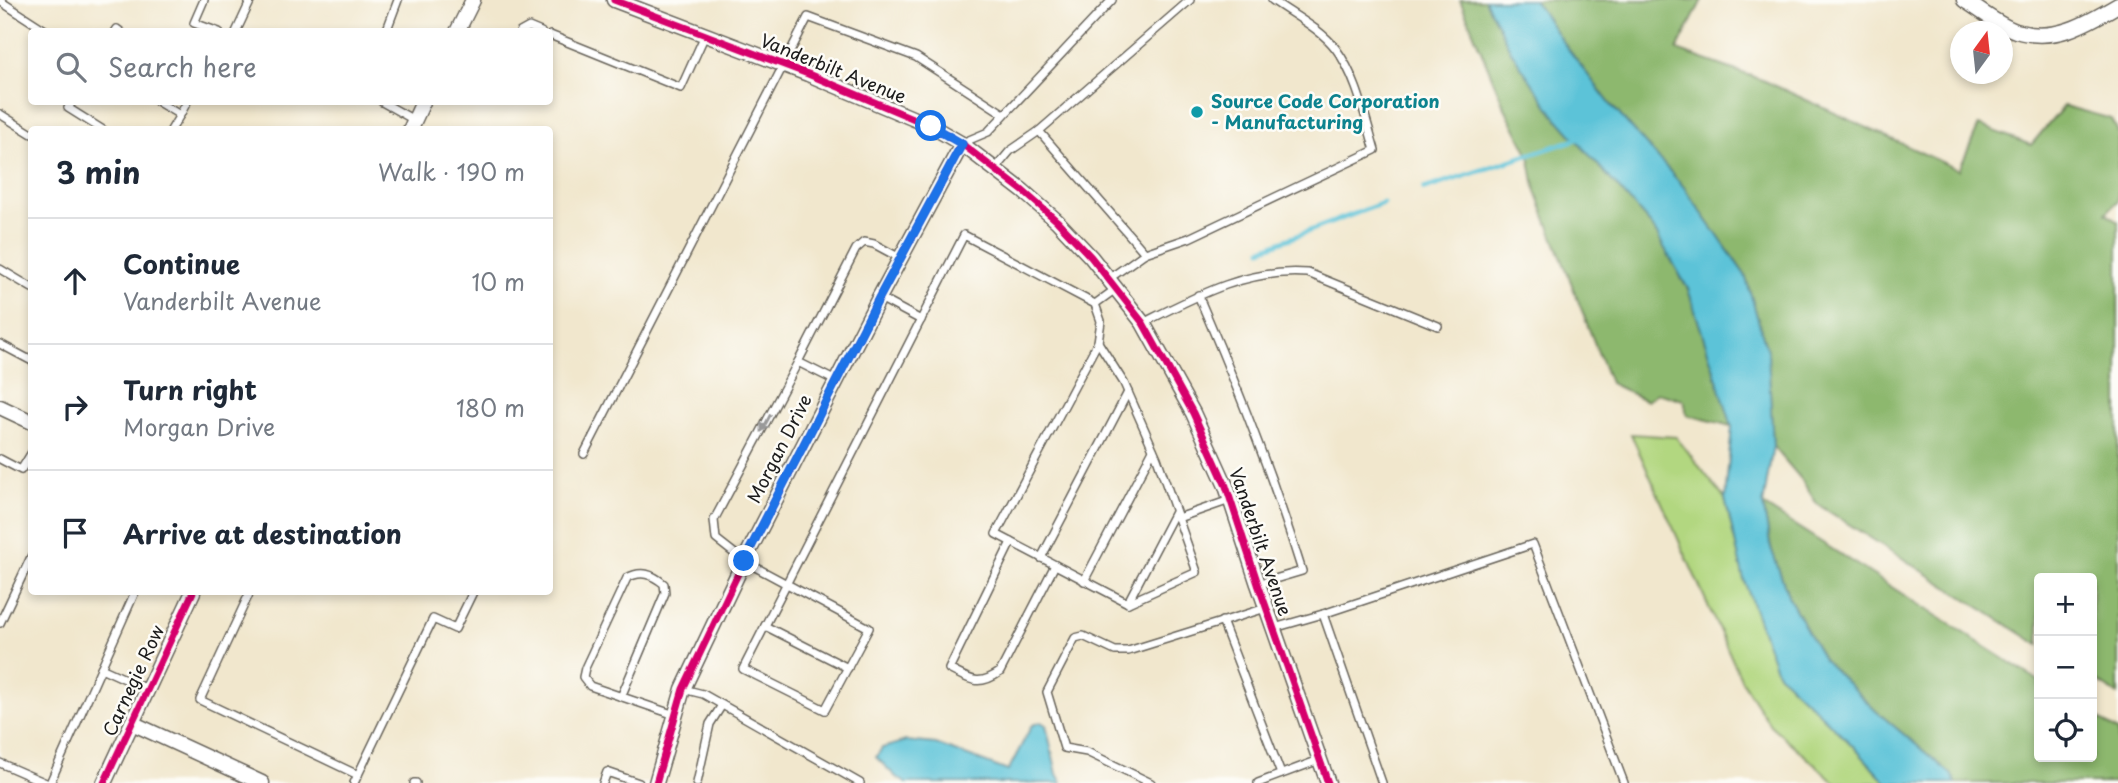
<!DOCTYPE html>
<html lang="en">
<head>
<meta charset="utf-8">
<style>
  body { margin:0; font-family:"Playpen Sans",sans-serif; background:#f6f6f7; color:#1f2937 }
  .controls { position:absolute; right:21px; bottom:21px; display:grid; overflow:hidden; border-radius:7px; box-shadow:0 4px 10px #0003 }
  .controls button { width:63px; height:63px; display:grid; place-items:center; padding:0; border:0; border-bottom:2px solid #e0e1e3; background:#fff; color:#1f2937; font:35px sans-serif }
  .compass { position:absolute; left:1950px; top:21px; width:63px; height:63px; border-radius:50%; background:#fff; box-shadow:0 4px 10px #0003; rotate:15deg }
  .stop { position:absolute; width:21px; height:21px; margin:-16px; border:5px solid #1a73e8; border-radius:50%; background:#fff }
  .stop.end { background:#1a73e8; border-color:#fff; box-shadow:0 2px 7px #0008 }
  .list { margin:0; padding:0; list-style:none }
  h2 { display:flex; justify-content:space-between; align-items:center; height:91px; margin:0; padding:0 28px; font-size:30px }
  h2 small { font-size:23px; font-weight:400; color:#747a83 }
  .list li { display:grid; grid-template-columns:46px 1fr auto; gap:21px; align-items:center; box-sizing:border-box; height:126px; padding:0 28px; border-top:2px solid #e0e1e3 }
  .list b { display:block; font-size:26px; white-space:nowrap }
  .list p { margin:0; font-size:23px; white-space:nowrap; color:#747a83 }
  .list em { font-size:23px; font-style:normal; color:#747a83 }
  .icon { flex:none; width:38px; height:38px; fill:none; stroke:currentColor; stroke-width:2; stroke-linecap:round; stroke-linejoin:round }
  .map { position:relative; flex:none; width:2118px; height:783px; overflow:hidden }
  .search { position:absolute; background:#fff; box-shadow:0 4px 10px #0003; left:28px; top:28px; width:525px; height:77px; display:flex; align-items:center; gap:18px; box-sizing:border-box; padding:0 24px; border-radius:7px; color:#747a83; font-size:26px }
  .panel { position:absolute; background:#fff; box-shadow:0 4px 10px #0003; left:28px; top:126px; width:525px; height:469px; border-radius:7px }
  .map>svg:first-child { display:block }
</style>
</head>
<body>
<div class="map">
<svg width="2118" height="783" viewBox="0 0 2118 783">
  <rect width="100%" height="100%" fill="#fdfcf7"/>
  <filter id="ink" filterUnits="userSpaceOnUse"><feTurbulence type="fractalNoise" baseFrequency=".0143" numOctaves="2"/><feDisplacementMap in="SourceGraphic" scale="14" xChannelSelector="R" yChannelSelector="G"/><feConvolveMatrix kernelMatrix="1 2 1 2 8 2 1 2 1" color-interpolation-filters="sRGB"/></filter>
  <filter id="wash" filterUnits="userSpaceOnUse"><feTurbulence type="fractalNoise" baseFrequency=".00686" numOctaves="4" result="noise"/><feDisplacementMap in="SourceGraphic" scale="28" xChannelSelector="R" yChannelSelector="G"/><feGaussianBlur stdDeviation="1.57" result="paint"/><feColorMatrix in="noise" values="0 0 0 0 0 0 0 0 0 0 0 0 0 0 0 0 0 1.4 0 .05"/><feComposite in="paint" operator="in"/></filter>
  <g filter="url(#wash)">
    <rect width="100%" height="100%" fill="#f1e7cd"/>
    <!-- green -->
    <polygon fill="#b2d780" stroke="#677a4e" stroke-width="2" points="1631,434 1676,437 1725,499 1744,580 1777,672 1854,747 1887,783 1836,783 1770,725 1742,681"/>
    <!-- forest -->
    <g fill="#8db86e" stroke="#546a45" stroke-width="2">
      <polygon points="1460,0 1485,0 1512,53 1554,115 1652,226 1688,289 1732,426 1687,415 1684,400 1657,393 1647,401 1610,383 1536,192 1529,155 1504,106"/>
      <polygon points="1534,0 1702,0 1677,50 1765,81 1959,170 1979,125 2031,145 2064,106 2112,119 2118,132 2118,201 2106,213 2118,221 2118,695 2092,678 2092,578 2039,578 2039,645 1817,504 1801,479 1773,446 1768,354 1745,275 1683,186 1611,105 1562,41"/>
      <polygon points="1763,505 2039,681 2039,757 2092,757 2092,714 2118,731 2118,783 1956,783 1951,774 1876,711 1823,659 1789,598 1771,548"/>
    </g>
    <!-- water -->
    <g fill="#5bc3d8" stroke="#3c707a" stroke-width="2">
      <polygon points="1485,0 1534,0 1562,41 1611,105 1683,186 1745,275 1768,354 1773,446 1763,505 1771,548 1789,598 1823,659 1876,711 1951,774 1956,783 1887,783 1854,747 1777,672 1744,580 1725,499 1732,426 1688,289 1652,226 1554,115 1512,53"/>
      <polygon points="1041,722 1046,725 1057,774 1062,783 906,783 896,777 876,757 882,748 906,741 936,744 1008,771 1032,725"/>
    </g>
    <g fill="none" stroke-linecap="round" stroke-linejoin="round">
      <!-- stream -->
      <g stroke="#5bc3d8" stroke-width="5">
        <polyline points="1424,189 1580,138"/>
        <polyline points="1262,249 1383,203"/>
      </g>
    </g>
  </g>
  <g filter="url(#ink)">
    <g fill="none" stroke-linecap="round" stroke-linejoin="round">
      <!-- lane casing -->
      <g stroke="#67635a" stroke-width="10">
        <g id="lane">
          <polyline points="204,0 194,23 219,32"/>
          <polyline points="0,1 48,32"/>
          <polyline points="115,32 117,29 121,32"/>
          <polyline points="236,32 251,0"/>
          <polyline points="386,32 398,0"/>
          <polyline points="520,32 529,27 541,32"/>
          <polyline points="550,35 681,88 705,35"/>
          <polyline points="72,102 68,108 103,130"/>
          <polyline points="158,102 180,115 171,130"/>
          <polyline points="382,102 414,120"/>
          <polyline points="0,114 32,134"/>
          <polyline points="180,115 187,102"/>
          <polyline points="1039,131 1145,253"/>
          <polyline points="962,143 988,132 1112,0"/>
          <polyline points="995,169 1010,151 1039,131 1190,0"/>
          <polyline points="0,269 32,288"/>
          <path d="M1110 278 1145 253 1189 238 1375 150C1365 117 1357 77 1336 49 1321 29 1293 15 1272 0"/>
          <path d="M1198 295C1237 385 1273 477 1302 571L1258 584"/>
          <polyline points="880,298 921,320"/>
          <polyline points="1095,304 1117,288"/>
          <path d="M1143 323C1196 296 1248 268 1308 273L1438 326"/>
          <polyline points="1098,342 996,534 1128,603"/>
          <polyline points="0,344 32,361"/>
          <path d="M798 362 714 520 716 539 744 561 869 628 825 710 743 669C817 525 890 380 964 235L1095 304 1101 321 1098 342 1124 383 1157 458 1197 572 1128 603"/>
          <polyline points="836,381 798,362 856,249 864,242 874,244 900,258"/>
          <polyline points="584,454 808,17 916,57 1004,114"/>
          <polyline points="0,459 21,470 32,452"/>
          <polyline points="1178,518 1230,500"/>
          <path d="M1011 542 949 669C971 680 978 687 1000 672L1055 565"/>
          <polyline points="1041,558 1128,392"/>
          <polyline points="1084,581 1153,450"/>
          <polyline points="250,592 200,700 358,775"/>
          <polyline points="1128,602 1175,512"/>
          <polyline points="1323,614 1382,783"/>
          <polyline points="1222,621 1281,774"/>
          <polyline points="0,623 32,555"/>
          <polyline points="765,626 848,668"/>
          <polyline points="1274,628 1323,614 1533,544 1624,783"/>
          <polyline points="101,668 147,689"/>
          <polyline points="683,689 703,694 860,783"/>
          <path d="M621 697 665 593 664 584C652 574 641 570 627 578L585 668 583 677 590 686 675 715"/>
          <polyline points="0,763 46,783"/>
          <polyline points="50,783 135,592"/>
          <polyline points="354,783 433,619 455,629 473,592"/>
          <polyline points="414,783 416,783"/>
          <polyline points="603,783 607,772 639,783"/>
          <polyline points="697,783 710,724 722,705"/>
          <polyline points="1151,783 1087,752 1064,748 1047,692 1075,638 1083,636 1115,651 1128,651 1266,608"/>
          <polyline points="1258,783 1319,760"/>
        </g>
      </g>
      <!-- street casing -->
      <g stroke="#67635a" stroke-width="17">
        <g id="street">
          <polyline points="614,0 808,74 931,126 962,144 1023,191 1057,221 1091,257 1143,323 1193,413 1226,486 1258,584 1328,783"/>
          <path d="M1964 0C1980 10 1998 25 2016 31 2054 43 2086 24 2118 5"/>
          <polyline points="457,32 473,0"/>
          <polyline points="410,130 423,102"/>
          <polyline points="0,407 32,422"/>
          <polyline points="132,723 262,783"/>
          <polyline points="104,783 193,592"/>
          <polyline points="656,783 683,689 744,561 879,298 962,144"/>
        </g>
      </g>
      <!-- lane -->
      <use href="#lane" stroke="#fff" stroke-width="7"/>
      <!-- street -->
      <use href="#street" stroke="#fff" stroke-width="14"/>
      <!-- cycleway casing -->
      <g stroke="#fdfcf7" stroke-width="11">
        <g id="cycleway">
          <polyline points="614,0 808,74 931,126 962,144 1023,191 1057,221 1091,257 1143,323 1193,413 1226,486 1258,584 1328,783"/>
          <polyline points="104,783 193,592"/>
          <polyline points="656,783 683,689 744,561 879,298 962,144"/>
        </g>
      </g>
      <!-- cycleway -->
      <use href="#cycleway" stroke="#d6006c" stroke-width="7"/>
    </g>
    <!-- one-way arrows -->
    <defs><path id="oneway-solid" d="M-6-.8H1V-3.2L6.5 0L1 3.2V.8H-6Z" transform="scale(1.75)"/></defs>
    <use fill="#999" href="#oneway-solid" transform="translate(766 423) rotate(118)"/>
  </g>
  <g fill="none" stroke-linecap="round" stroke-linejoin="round" filter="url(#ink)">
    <!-- route -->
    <polyline stroke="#1a73e8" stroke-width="9" points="744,561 879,298 962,144 931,126"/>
  </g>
  <!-- markers -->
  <circle fill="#0f9aa8" stroke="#fdfcf7" stroke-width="2.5" cx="1197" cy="112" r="7"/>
  <g text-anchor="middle" stroke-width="5" stroke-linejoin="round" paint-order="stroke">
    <!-- street labels -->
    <g font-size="18" fill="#1c1c1c" stroke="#fdfcf7">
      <text transform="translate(833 69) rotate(22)" y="6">Vanderbilt Avenue</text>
      <text transform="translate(780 449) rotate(-63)" y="6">Morgan Drive</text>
      <text transform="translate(1260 542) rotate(71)" y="6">Vanderbilt Avenue</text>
      <text transform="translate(134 681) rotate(-65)" y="6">Carnegie Row</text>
    </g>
    <!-- culture labels -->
    <g font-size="18" font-weight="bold" fill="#0d838f" stroke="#fdfcf7" text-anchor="start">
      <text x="1211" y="108">Source Code Corporation<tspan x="1211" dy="21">- Manufacturing</tspan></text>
    </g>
  </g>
</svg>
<div class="controls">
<button>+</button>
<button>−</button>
<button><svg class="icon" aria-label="locate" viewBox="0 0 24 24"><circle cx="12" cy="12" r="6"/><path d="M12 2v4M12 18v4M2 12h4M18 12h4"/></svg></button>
</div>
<svg class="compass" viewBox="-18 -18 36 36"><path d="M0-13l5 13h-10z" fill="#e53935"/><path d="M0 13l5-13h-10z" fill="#747a83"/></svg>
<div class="stop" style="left:931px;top:126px"></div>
<div class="stop end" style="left:744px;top:561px"></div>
<div class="search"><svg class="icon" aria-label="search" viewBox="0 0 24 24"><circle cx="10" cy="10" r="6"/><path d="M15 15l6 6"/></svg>Search here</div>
<section class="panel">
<h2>3 min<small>Walk · 190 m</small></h2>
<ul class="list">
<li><svg class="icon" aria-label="ahead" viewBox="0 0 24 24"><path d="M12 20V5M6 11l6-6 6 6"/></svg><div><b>Continue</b><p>Vanderbilt Avenue</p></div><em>10 m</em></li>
<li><svg class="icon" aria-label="right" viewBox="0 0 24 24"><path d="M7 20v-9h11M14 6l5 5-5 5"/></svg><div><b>Turn right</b><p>Morgan Drive</p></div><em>180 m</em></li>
<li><svg class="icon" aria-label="arrive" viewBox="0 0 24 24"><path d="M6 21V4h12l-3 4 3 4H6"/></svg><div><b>Arrive at destination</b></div></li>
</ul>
</section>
</div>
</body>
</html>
